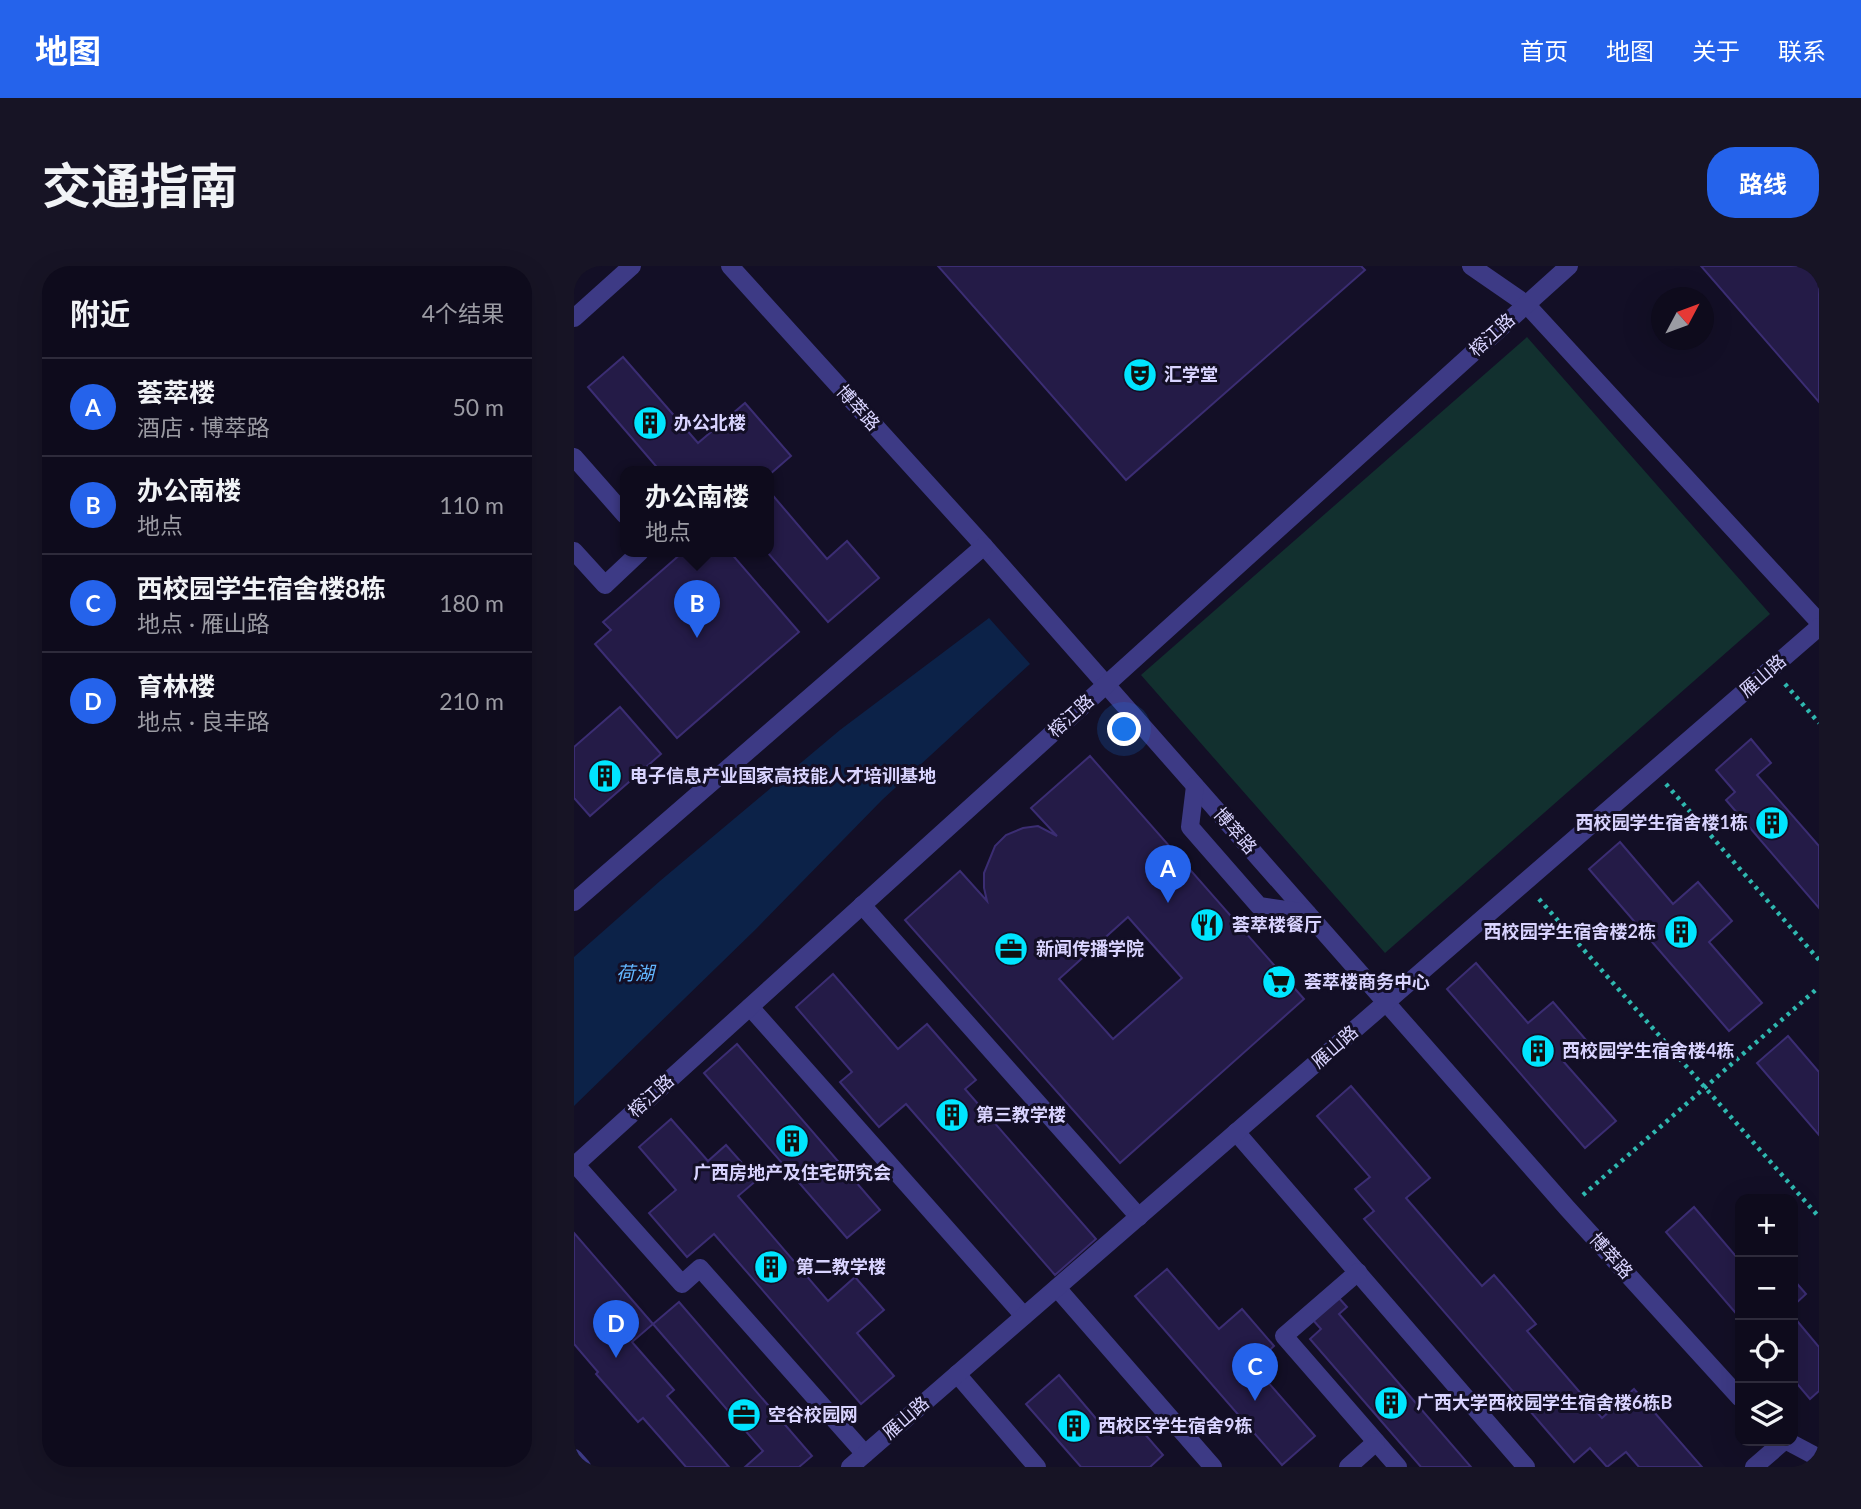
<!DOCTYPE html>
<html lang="zh">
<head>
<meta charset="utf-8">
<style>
  body { margin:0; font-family:Lato,"Noto Sans SC",sans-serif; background:#171425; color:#f1f3f6 }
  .controls { position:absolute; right:21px; bottom:21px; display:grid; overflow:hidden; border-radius:14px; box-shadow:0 7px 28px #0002 }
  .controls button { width:63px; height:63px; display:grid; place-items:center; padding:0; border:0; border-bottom:2px solid #2e2b3b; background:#0e0b1c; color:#f1f3f6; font:35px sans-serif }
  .compass { position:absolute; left:1077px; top:21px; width:63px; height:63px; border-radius:50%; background:#0e0b1c; box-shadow:0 7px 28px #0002; rotate:49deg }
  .you { position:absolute; left:551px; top:464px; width:24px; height:24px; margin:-18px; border:5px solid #fff; border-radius:50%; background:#1a73e8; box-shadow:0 0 0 10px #1a73e833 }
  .badge { display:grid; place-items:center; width:46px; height:46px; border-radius:50%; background:#2563eb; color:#fff; font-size:23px; font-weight:700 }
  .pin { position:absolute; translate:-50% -58px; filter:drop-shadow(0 2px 4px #0008) }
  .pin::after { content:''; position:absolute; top:37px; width:24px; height:21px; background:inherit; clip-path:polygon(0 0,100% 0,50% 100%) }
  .popup { position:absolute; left:46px; top:200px; width:154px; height:91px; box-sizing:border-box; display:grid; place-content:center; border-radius:14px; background:#0e0b1c; filter:drop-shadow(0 2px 5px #0005); font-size:23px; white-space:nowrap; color:#9b9ba3 }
  .popup b { font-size:26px; color:#f1f3f6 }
  .popup::after { content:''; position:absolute; left:50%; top:100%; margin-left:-14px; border:14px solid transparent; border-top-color:#0e0b1c }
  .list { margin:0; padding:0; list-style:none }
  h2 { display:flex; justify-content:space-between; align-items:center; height:91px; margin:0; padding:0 28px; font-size:30px }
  h2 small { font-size:23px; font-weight:400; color:#9b9ba3 }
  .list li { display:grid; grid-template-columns:46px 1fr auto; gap:21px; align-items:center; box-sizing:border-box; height:98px; padding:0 28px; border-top:2px solid #2e2b3b }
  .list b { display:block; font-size:26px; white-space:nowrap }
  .list p { margin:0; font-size:23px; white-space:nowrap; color:#9b9ba3 }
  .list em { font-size:23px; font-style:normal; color:#9b9ba3 }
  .icon { flex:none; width:38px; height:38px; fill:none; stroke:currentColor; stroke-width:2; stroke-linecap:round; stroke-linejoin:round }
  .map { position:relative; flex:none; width:1245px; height:1201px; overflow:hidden; border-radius:28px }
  header { display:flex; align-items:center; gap:42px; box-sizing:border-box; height:98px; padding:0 35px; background:#2563eb; color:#fff }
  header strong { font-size:33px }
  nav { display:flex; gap:38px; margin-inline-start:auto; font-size:24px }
  .intro { display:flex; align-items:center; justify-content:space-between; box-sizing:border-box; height:168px; padding:0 42px }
  h1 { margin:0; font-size:49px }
  .button { padding:18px 32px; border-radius:28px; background:#2563eb; color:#fff; font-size:24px; font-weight:700 }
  main { display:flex; gap:42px; padding:0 42px }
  aside { flex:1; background:#0e0b1c; border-radius:28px; box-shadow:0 7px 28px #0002 }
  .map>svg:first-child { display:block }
</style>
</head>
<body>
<header>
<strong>地图</strong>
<nav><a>首页</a><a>地图</a><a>关于</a><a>联系</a></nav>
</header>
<div class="intro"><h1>交通指南</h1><a class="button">路线</a></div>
<main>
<aside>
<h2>附近<small>4个结果</small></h2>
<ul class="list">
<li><span class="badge">A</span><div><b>荟萃楼</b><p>酒店 · 博萃路</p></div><em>50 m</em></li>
<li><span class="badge">B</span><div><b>办公南楼</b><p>地点</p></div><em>110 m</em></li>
<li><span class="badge">C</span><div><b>西校园学生宿舍楼8栋</b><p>地点 · 雁山路</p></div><em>180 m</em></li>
<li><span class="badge">D</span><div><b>育林楼</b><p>地点 · 良丰路</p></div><em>210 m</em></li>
</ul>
</aside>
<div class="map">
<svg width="1245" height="1201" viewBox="0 0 1245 1201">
  <rect width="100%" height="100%" fill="#130f26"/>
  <!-- green -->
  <polygon fill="#12302f" points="953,71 1196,348 811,687 567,409"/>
  <!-- water -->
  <polygon fill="#0c2248" points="415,352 456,398 308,534 182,663 0,840 0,691 86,615 266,464"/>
  <!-- building -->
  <g fill="#241b47" stroke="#3b2d73" stroke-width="2" fill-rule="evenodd">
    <polygon points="364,0 787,0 791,4 552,214"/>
    <polygon points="1127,0 1245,0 1245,136"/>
    <polygon points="49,91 124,177 171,137 217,190 195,209 195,206 87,206 14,121"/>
    <polygon points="195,225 253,293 273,275 305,312 254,356 193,286"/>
    <polygon points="109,286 156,286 225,366 103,472 21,378 37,364 29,356"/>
    <polygon points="46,441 87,488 16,550 0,532 0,481"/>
    <polygon points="1177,473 1197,497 1183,509 1245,580 1245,642 1152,534 1161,526 1142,504"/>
    <path d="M516 490 730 733 546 897 331 654 386 605 413 635 410 622V607L421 580 432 569 449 562 464 560 483 570 457 542ZM554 651 608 712 539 773 485 713Z"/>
    <polygon points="1046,576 1099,638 1124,616 1158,655 1135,676 1188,737 1155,765 1015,603"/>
    <polygon points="902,697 954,757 979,736 1012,774 989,795 1042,855 1011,882 873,723"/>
    <polygon points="259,708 324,783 353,758 402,814 391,823 522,973 481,1009 332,838 305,861 266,816 278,806 222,741"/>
    <polygon points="1214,770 1245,806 1245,869 1183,797"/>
    <polygon points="163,778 306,944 273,972 130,807"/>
    <polygon points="777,820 856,912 832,932 908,1020 920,1009 962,1058 953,1065 1028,1152 1060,1123 1128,1201 1065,1201 1052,1186 1033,1201 1016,1182 1000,1196 790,953 800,945 781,923 796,911 743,850"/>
    <polygon points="97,853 134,895 152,879 183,914 164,930 254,1035 281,1011 310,1044 283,1067 320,1110 287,1138 140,968 113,991 75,947 102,924 65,881"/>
    <polygon points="1120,941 1166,995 1166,1052 1092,966"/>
    <polygon points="0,967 79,1058 58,1076 100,1124 93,1130 155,1201 112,1201 69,1152 64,1156 22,1108 24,1106 0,1078"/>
    <polygon points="593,1003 645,1063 668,1043 700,1080 679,1099 741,1170 708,1199 561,1030"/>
    <polygon points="1219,1013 1232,1028 1219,1040"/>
    <polygon points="764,1031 773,1041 765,1048 897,1201 847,1201 736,1073 747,1063 738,1053"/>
    <polygon points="105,1036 238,1190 225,1201 171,1201 189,1185 79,1058"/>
    <polygon points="1219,1050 1245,1081 1245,1125 1236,1133 1219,1113"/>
    <polygon points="485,1109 536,1169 556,1151 589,1189 576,1201 507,1201 452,1138"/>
  </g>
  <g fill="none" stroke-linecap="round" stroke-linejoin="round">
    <!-- path -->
    <g stroke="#2fb8b0" stroke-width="4.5" stroke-dasharray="3.5 5" stroke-linecap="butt">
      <polyline points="1211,418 1245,457"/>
      <polyline points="1092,518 1245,694"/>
      <polyline points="965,633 1245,951"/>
      <polyline points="1009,929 1245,721"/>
    </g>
    <!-- minor -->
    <g stroke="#3d3a85" stroke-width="18">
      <polyline points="156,0 410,280 993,942 1166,1132"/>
      <polyline points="897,0 952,38 1245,356"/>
      <polyline points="0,52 58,0"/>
      <polyline points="0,191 51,249"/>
      <polyline points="0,285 31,319 66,286"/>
      <polyline points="621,520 616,561 685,640 733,647"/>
      <polyline points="0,636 410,280"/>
      <polyline points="288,639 565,951"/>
      <polyline points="176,741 450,1050"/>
      <polyline points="662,866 952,1201"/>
      <polyline points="2,899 108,1018 126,1002 291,1188"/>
      <polyline points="0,900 995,0"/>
      <polyline points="784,1006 710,1070 824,1201"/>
      <polyline points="483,1022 639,1201"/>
      <polyline points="383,1108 463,1201"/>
      <polyline points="1213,1175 1245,1192"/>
      <polyline points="0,1192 8,1201"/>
      <polyline points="276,1201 1245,361"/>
      <polyline points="774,1201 802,1176"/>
      <polyline points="1180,1201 1210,1175"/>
    </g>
  </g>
  <!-- icons -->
  <defs>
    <g id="theatre-disc" transform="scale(1.75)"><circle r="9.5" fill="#00e5ff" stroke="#130f26"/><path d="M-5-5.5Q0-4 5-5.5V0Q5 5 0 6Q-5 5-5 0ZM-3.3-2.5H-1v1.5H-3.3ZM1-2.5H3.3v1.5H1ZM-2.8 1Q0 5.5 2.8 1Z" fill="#111"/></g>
    <g id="building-disc" transform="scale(1.75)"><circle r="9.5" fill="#00e5ff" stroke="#130f26"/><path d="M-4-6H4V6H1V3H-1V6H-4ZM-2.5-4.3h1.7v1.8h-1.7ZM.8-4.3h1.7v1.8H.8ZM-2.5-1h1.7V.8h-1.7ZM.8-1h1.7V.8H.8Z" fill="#111"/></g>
    <g id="restaurant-disc" transform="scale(1.75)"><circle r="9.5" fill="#00e5ff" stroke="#130f26"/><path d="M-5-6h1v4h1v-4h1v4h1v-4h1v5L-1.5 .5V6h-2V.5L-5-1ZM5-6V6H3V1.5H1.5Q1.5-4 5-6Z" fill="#111"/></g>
    <g id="office-disc" transform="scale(1.75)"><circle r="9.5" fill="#00e5ff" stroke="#130f26"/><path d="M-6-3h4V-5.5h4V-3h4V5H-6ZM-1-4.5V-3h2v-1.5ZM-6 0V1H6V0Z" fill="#111"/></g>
    <g id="supermarket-disc" transform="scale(1.75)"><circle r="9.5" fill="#00e5ff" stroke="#130f26"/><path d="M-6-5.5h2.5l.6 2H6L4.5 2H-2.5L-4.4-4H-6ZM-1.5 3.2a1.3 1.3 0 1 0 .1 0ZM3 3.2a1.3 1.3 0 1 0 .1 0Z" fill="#111"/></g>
  </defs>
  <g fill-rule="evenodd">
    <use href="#theatre-disc" x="566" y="109"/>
    <use href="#building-disc" x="76" y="157"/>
    <use href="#building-disc" x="31" y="510"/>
    <use href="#building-disc" x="1198" y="557"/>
    <use href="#restaurant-disc" x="633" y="659"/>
    <use href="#building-disc" x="1107" y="666"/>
    <use href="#office-disc" x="437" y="683"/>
    <use href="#supermarket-disc" x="705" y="716"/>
    <use href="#building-disc" x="964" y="785"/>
    <use href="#building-disc" x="378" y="849"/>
    <use href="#building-disc" x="218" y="875"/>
    <use href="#building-disc" x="197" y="1001"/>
    <use href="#building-disc" x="817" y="1137"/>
    <use href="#office-disc" x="170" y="1149"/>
    <use href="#building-disc" x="500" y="1160"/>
  </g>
  <g text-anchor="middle" stroke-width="6" stroke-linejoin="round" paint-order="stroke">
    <!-- street labels -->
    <g font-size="18" fill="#d9d4ff" stroke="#130f26">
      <text transform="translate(918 69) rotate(-42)" y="6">榕江路</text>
      <text transform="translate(284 142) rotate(48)" y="6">博萃路</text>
      <text transform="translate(1189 410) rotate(-41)" y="6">雁山路</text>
      <text transform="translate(497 450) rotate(-42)" y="6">榕江路</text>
      <text transform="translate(661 565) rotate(49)" y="6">博萃路</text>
      <text transform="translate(761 781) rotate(-41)" y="6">雁山路</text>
      <text transform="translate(77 830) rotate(-42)" y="6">榕江路</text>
      <text transform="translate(1037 990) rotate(48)" y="6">博萃路</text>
      <text transform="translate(332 1152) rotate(-41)" y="6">雁山路</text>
    </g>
    <!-- poi labels -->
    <g font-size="18" font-weight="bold" fill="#d9d4ff" stroke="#130f26" text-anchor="start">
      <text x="590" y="115">汇学堂</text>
      <text x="100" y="163">办公北楼</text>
      <text x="56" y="516">电子信息产业国家高技能人才培训基地</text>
      <text x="1174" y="563" text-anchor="end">西校园学生宿舍楼1栋</text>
      <text x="658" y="665">荟萃楼餐厅</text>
      <text x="1082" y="672" text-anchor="end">西校园学生宿舍楼2栋</text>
      <text x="462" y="689">新闻传播学院</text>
      <text x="730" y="722">荟萃楼商务中心</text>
      <text x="988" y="791">西校园学生宿舍楼4栋</text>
      <text x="402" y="855">第三教学楼</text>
      <text x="218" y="913" text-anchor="middle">广西房地产及住宅研究会</text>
      <text x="222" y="1007">第二教学楼</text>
      <text x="842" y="1143">广西大学西校园学生宿舍楼6栋B</text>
      <text x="194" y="1155">空谷校园网</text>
      <text x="524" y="1166">西校区学生宿舍9栋</text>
    </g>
    <!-- water labels -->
    <g font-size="19" font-style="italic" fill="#62b6ff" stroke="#130f26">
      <text x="61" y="714">荷湖</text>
    </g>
  </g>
</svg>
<div class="controls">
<button>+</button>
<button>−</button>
<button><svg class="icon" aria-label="locate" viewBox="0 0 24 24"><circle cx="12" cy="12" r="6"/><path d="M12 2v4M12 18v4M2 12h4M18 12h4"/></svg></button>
<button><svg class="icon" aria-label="layers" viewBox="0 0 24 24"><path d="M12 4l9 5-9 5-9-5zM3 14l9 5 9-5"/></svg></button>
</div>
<svg class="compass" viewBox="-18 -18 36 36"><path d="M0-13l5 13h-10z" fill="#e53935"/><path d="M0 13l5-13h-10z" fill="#9b9ba3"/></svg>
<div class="you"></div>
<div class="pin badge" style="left:594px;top:637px">A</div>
<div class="pin badge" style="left:123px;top:372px">B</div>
<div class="popup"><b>办公南楼</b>地点</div>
<div class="pin badge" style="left:681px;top:1135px">C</div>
<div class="pin badge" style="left:42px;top:1092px">D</div>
</div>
</main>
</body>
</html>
